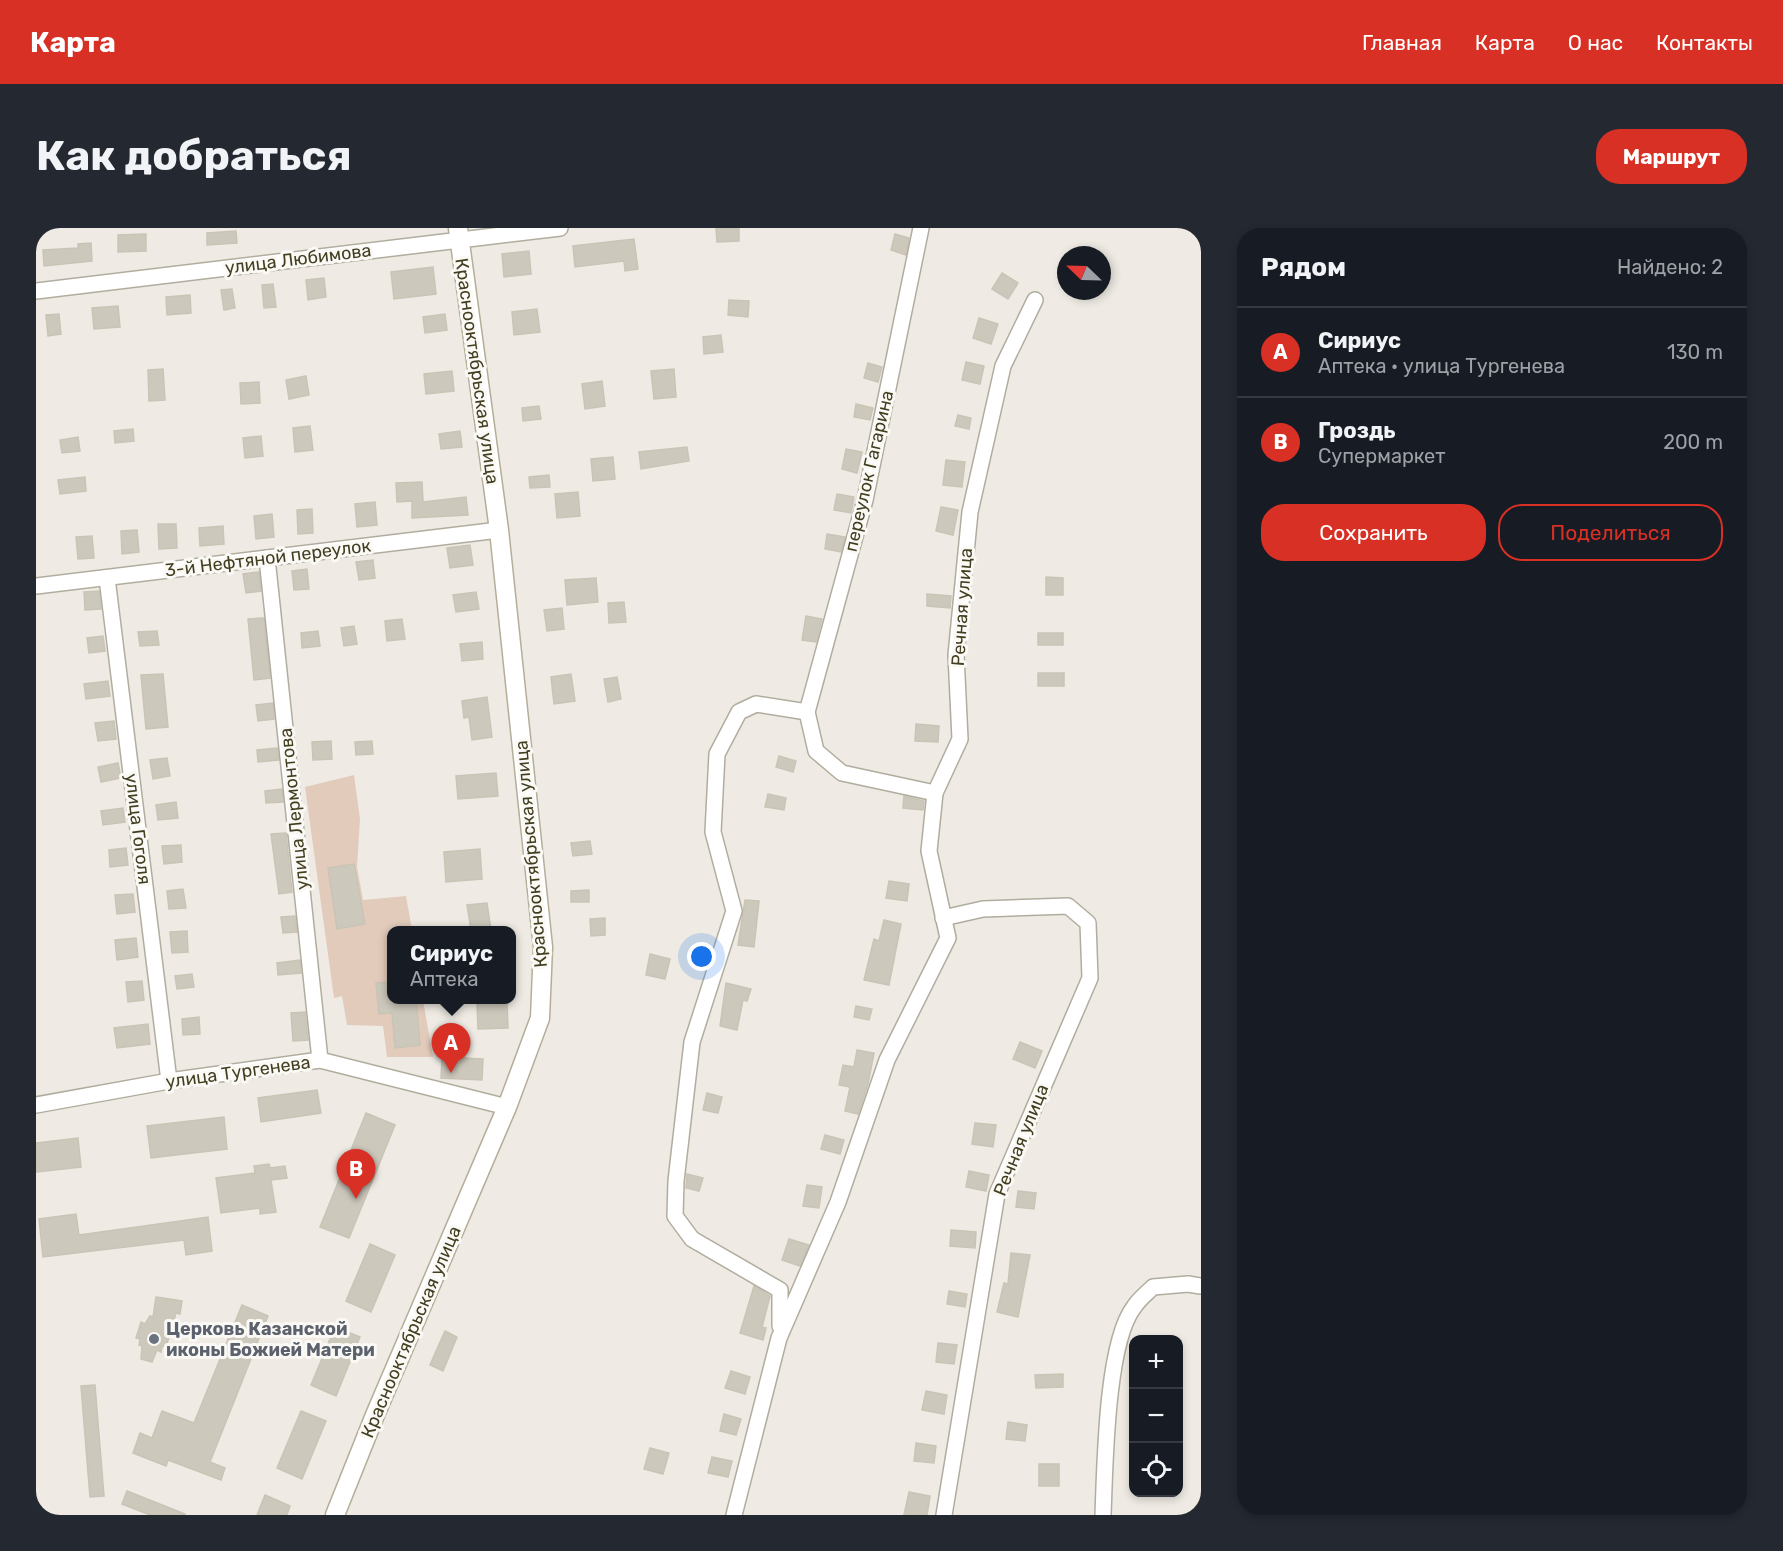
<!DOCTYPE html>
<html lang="ru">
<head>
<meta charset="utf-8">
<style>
  body { margin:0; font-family:Rubik,sans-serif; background:#242831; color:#f1f3f6 }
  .controls { position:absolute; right:18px; bottom:18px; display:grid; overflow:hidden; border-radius:12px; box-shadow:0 3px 9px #0003 }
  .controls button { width:54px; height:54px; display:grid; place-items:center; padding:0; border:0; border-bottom:2px solid #363941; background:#171b24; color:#f1f3f6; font:30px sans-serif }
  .compass { position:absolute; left:1021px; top:18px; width:54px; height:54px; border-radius:50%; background:#171b24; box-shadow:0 3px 9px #0003; rotate:293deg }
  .you { position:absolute; left:666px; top:729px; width:21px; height:21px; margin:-15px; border:4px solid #fff; border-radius:50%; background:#1a73e8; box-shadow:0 0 0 9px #1a73e833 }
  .badge { display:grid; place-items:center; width:39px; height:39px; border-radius:50%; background:#d93025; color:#fff; font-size:20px; font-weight:700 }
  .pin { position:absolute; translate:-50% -50px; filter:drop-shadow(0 2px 3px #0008) }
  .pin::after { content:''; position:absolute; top:32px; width:21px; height:18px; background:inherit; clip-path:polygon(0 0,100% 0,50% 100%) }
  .popup { position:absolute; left:351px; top:698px; width:129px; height:78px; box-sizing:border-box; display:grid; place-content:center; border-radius:12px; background:#171b24; filter:drop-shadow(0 2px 4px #0005); font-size:20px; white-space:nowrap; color:#9ea1a6 }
  .popup b { font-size:22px; color:#f1f3f6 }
  .popup::after { content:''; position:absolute; left:50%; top:100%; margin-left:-12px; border:12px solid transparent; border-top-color:#171b24 }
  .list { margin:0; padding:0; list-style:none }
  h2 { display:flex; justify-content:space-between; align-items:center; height:78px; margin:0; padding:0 24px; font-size:26px }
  h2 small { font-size:20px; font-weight:400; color:#9ea1a6 }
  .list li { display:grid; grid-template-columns:39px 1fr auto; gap:18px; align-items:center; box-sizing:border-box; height:90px; padding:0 24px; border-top:2px solid #363941 }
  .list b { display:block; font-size:22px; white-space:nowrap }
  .list p { margin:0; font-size:20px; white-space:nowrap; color:#9ea1a6 }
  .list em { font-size:20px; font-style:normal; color:#9ea1a6 }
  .actions { display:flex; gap:12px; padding:18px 24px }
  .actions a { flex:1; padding:14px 0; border:2px solid #d93025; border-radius:24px; text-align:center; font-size:21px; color:#d93025 }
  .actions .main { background:#d93025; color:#fff }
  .icon { flex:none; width:33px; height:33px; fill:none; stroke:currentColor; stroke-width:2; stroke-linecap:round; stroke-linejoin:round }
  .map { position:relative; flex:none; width:1165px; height:1287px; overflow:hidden; border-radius:24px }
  header { display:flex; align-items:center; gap:36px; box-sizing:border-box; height:84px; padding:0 30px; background:#d93025; color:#fff }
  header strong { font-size:28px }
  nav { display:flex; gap:33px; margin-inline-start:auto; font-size:21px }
  .intro { display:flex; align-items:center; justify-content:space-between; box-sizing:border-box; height:144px; padding:0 36px }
  h1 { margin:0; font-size:42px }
  .button { padding:15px 27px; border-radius:24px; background:#d93025; color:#fff; font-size:21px; font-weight:700 }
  main { display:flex; gap:36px; padding:0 36px }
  aside { flex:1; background:#171b24; border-radius:24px; box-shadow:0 3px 9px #0003 }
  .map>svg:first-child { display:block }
</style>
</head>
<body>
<header>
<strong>Карта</strong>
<nav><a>Главная</a><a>Карта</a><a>О нас</a><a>Контакты</a></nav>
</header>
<div class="intro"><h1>Как добраться</h1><a class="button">Маршрут</a></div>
<main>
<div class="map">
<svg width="1165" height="1287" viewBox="0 0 1165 1287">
  <rect width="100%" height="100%" fill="#efebe4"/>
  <!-- green -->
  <polygon fill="#e2cbbb" points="318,547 324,591 321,639 327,672 370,668 376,702 355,702 355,772 387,772 397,829 351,829 347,798 311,797 306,768 298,770 269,559"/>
  <!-- building -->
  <g fill="#cdc8bc" stroke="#c9c4b5" stroke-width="1.5">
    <polygon points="680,0 703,0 703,13 681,14"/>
    <polygon points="200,3 201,15 171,17 171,5"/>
    <polygon points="110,6 110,23 82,24 82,7"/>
    <polygon points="859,6 873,10 870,27 855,22"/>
    <polygon points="598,11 602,41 589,43 588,33 539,39 537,18"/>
    <polygon points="55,15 56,33 8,38 7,22 42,20 42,16"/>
    <polygon points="493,23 495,46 468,49 466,26"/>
    <polygon points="397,39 400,66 358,71 355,44"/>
    <polygon points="966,45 982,55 972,71 956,61"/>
    <polygon points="288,50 290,69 272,72 270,52"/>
    <polygon points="237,56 240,79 228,80 226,57"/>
    <polygon points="196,61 199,80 188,82 185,62"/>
    <polygon points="154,67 155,85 131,87 130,69"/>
    <polygon points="693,72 713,73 712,89 692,87"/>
    <polygon points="82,78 84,99 58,101 56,80"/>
    <polygon points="501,81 504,104 478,107 476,84"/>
    <polygon points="23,86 25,106 12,108 10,87"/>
    <polygon points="409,86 411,102 389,105 387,89"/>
    <polygon points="943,90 962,96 955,116 937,110"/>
    <polygon points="685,107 687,124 668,126 667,109"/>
    <polygon points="930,134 948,138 944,156 926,152"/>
    <polygon points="832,135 846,139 842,154 828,150"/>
    <polygon points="127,141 129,172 113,173 112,142"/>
    <polygon points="638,141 640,169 618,171 615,143"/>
    <polygon points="416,143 418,163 390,166 388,146"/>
    <polygon points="270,148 273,167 253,171 250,152"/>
    <polygon points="566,153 569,178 549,181 546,156"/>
    <polygon points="223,154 224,175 205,176 204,155"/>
    <polygon points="820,176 837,180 834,192 818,189"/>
    <polygon points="503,178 505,191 487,193 486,180"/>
    <polygon points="922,187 935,190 933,201 919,198"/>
    <polygon points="274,198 277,222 259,224 257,200"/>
    <polygon points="97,201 98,213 79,215 78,203"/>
    <polygon points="424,203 426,219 405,221 403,206"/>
    <polygon points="225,208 227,228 209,230 207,210"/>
    <polygon points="42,209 44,223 26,225 24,212"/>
    <polygon points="651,219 653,233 605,241 603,224"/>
    <polygon points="810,221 826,224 821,245 806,241"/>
    <polygon points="577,229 579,251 557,253 555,231"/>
    <polygon points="910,232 929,234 926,259 907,257"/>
    <polygon points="513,247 514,259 494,260 493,249"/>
    <polygon points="49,249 50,263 24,266 22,252"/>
    <polygon points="386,254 387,274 430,269 432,287 376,290 376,273 361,274 360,255"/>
    <polygon points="542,264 544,288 521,290 519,266"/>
    <polygon points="801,266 818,269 815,285 798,282"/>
    <polygon points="339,274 341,297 321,299 319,276"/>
    <polygon points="905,279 922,282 917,307 900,303"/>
    <polygon points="276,281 277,305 262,306 261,282"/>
    <polygon points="236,286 238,309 220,311 218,288"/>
    <polygon points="122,296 140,296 141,320 123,321"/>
    <polygon points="187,298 188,316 164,318 163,300"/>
    <polygon points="101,302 103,324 86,326 85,303"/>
    <polygon points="791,306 809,309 805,324 789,321"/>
    <polygon points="56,308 58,330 42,331 40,309"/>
    <polygon points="434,317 437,337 414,340 411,320"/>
    <polygon points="337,332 339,350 323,352 320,334"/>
    <polygon points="271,341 273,361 258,362 256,343"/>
    <polygon points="223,344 225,363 210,365 207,346"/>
    <polygon points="1010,349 1027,350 1027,367 1010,367"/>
    <polygon points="560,350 562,374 531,377 529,352"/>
    <polygon points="63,363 65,381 49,382 48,364"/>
    <polygon points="440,364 443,381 420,384 417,367"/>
    <polygon points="891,366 915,368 914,380 891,378"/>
    <polygon points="588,374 590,394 573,395 572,375"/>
    <polygon points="526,380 528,401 511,403 508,382"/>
    <polygon points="770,388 786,391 780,414 766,412"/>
    <polygon points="228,390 234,450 218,452 212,391"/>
    <polygon points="366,391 369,411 351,413 349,393"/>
    <polygon points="318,398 321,416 308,418 305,400"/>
    <polygon points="121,403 123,417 104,418 102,404"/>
    <polygon points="282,403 284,418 266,420 265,405"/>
    <rect x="1002" y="405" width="25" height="12"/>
    <polygon points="67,408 69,423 53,425 51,410"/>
    <polygon points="446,414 447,431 426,433 424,416"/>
    <rect x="1002" y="445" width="26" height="13"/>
    <polygon points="127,446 132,499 110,501 105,447"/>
    <polygon points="535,446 539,473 518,476 515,449"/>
    <polygon points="581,449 585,471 572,474 568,451"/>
    <polygon points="72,453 74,468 50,471 48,456"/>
    <polygon points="451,469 456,509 436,512 433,489 428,490 426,473"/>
    <polygon points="237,475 238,491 222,493 220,477"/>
    <polygon points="78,493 80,511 62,513 59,495"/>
    <polygon points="880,496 903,498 902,514 879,513"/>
    <polygon points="295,513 296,531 277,532 276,514"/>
    <polygon points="336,513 337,526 320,527 319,514"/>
    <polygon points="241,520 243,532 222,534 221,522"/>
    <polygon points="743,528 760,533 757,544 740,539"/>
    <polygon points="131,530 134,548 117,551 114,532"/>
    <polygon points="82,535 85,550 65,554 62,539"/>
    <polygon points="460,545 462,568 422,571 420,548"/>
    <polygon points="246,561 247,574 230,575 229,563"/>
    <polygon points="732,566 750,570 748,582 729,579"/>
    <polygon points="868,568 888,573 887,582 867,580"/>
    <polygon points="140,574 142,590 122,592 120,577"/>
    <polygon points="87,580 89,594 67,597 65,583"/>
    <polygon points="250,605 256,664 243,666 235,606"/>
    <polygon points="554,613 556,626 537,628 535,615"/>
    <polygon points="145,617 146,634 128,636 126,618"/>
    <polygon points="90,620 92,637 74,639 73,622"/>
    <polygon points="444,621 446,651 410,654 408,624"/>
    <polygon points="318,636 329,696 301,701 292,640"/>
    <polygon points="853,653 873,656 871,673 850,670"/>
    <polygon points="147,661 150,680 133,681 131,663"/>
    <polygon points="553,662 553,674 535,674 535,663"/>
    <polygon points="97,666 99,684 81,686 79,667"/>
    <polygon points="709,672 723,673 718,719 702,717"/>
    <polygon points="451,675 455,702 435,702 431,677"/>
    <polygon points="259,688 261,704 247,705 245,689"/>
    <polygon points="569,690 569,707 555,708 554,691"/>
    <polygon points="848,692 865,696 853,757 828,752 838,711 843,713"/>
    <polygon points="151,703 152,724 136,725 134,704"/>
    <polygon points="100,710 102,729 81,732 79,712"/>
    <polygon points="614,726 634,731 629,751 610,747"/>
    <polygon points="264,732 265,745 242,747 241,735"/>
    <polygon points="156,746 158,759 141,761 139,748"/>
    <polygon points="106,753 108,772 92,774 90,754"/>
    <polygon points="355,754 355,771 380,771 384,817 359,820 356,785 343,786 340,755"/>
    <polygon points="690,755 715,761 711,773 707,772 701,802 684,798"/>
    <polygon points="471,774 472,800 442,801 441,775"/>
    <polygon points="820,778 836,781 833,792 818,789"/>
    <polygon points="269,784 272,812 257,813 255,785"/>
    <polygon points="163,789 164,806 147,807 146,791"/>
    <polygon points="112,796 114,816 81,820 78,800"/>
    <polygon points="984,814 1006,823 999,840 977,831"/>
    <polygon points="821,822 838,825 832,856 822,886 809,883 814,859 803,857 807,837 818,839"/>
    <polygon points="406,829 447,831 446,852 405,850"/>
    <polygon points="281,862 285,885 225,894 222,870"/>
    <polygon points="671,865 686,869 682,885 667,882"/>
    <polygon points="330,885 359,897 313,1010 284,999"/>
    <polygon points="188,889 191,921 115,930 111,898"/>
    <polygon points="939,895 960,897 957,919 936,916"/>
    <polygon points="789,907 808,912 804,926 785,921"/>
    <polygon points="42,910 45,939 0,944 0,915"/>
    <polygon points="233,936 234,940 249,938 251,950 235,952 240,984 224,986 224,980 185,985 180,950 219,945 218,938"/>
    <polygon points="933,943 953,947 950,963 930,959"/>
    <polygon points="651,946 667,950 663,963 650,960"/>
    <polygon points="771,957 786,959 783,980 767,978"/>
    <polygon points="982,963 1000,965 998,981 980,979"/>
    <polygon points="40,986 43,1007 172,989 176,1023 150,1027 148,1012 7,1029 3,991"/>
    <polygon points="915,1002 940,1004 939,1020 914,1018"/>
    <polygon points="753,1011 773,1017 764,1038 746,1032"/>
    <polygon points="334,1016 359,1027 335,1084 310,1073"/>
    <polygon points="975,1025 994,1027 982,1089 961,1084 968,1055 972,1056"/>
    <polygon points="718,1058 734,1068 726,1099 730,1100 727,1112 704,1105"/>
    <polygon points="913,1063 931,1066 929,1079 911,1076"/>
    <polygon points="120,1069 146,1073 144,1086 140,1085 130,1119 126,1118 125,1124 121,1122 116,1134 105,1131 106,1118 103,1117 104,1111 100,1110 105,1094 109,1096 114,1088 117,1089"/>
    <polygon points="206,1077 232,1088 174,1234 189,1240 185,1252 132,1232 130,1238 97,1225 104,1205 116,1210 126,1183 158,1195"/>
    <polygon points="299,1099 324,1109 300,1168 275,1157"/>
    <polygon points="409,1103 421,1109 407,1143 394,1137"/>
    <polygon points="902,1115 921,1117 918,1136 900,1134"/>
    <polygon points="695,1143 714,1149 709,1166 689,1160"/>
    <polygon points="1027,1146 1027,1159 1000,1160 999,1147"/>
    <polygon points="59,1157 68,1268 54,1269 45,1158"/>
    <polygon points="890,1163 911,1167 908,1186 886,1182"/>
    <polygon points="265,1183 290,1193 266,1251 241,1240"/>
    <polygon points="688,1186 705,1191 700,1207 684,1203"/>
    <polygon points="972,1194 991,1197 989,1213 970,1211"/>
    <polygon points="880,1215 900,1218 898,1235 878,1233"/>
    <polygon points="614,1220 633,1225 627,1246 608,1241"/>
    <polygon points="676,1229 696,1233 692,1249 672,1245"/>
    <rect x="1003" y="1236" width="20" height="22"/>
    <polygon points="91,1263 149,1286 149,1287 114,1287 86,1276"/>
    <polygon points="873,1264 894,1268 891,1287 868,1287"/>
    <polygon points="229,1267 254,1278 251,1287 221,1287"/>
  </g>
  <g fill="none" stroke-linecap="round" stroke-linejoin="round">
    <!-- street casing -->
    <g stroke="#b1ad9e" stroke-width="18">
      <g id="street">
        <polyline points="0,63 524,0"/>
        <polyline points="231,330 284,832"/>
        <polyline points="71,350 133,853"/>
        <polyline points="0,358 463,302"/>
        <polyline points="771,484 829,272 885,0"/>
        <polyline points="907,690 947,681 1032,678 1052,695 1054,750 961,966 908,1287"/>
        <polyline points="0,877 133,853 284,832 471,879"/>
        <polyline points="744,1098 744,1062 656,1011 639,988 640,953 656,814 698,683 677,604 681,526 703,484 720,476 771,484 780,523 806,545 899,565"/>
        <polyline points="698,1287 743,1110 802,974 851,832 912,710 893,623 899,565 924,511 920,427 934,284 967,138 999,72"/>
        <path d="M1067 1287C1069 1239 1070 1115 1098 1079 1103 1071 1111 1065 1117 1059L1152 1056 1165 1058"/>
      </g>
    </g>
    <!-- secondary casing -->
    <g stroke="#b4ae98" stroke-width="21">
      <polyline id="secondary" points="299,1287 339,1187 471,879 504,790 507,719 463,302 422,0"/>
    </g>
    <!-- street -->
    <use href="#street" stroke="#fff" stroke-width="15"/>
    <!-- secondary -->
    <use href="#secondary" stroke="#fff" stroke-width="18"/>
  </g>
  <!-- markers -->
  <circle fill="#6b7280" stroke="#fbf9f5" stroke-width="2" cx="118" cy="1111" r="6"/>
  <g text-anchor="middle" stroke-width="6" stroke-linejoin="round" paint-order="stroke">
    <!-- street labels -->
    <g font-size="18" fill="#423f21" stroke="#fbf9f5">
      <text transform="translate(262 31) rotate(-7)" y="6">улица Любимова</text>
      <text transform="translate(441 143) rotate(82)" y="6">Краснооктябрьская улица</text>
      <text transform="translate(833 243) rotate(-77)" y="6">переулок Гагарина</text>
      <text transform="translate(232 330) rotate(-7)" y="6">3-й Нефтяной переулок</text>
      <text transform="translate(926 379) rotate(-86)" y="6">Речная улица</text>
      <text transform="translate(258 581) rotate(-96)" y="6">улица Лермонтова</text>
      <text transform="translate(102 601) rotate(83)" y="6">улица Гоголя</text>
      <text transform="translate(495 626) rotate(-95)" y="6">Краснооктябрьская улица</text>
      <text transform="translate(202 844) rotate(-8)" y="6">улица Тургенева</text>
      <text transform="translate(985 912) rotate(-68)" y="6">Речная улица</text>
      <text transform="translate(375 1104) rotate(-67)" y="6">Краснооктябрьская улица</text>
    </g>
    <!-- worship labels -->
    <g font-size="18" font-weight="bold" fill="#5b616d" stroke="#fbf9f5" text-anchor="start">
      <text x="130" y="1107">Церковь Казанской<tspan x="130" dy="21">иконы Божией Матери</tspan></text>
    </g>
  </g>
</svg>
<div class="controls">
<button>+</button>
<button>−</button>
<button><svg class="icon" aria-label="locate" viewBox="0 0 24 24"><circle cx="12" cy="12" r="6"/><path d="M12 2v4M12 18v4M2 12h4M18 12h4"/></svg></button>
</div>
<svg class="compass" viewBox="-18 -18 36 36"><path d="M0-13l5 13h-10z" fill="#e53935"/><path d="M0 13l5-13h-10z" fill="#9ea1a6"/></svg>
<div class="you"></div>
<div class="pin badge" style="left:415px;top:845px">A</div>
<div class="popup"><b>Сириус</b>Аптека</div>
<div class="pin badge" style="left:320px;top:971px">B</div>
</div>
<aside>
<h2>Рядом<small>Найдено: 2</small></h2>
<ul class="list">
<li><span class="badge">A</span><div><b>Сириус</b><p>Аптека · улица Тургенева</p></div><em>130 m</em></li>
<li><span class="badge">B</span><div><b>Гроздь</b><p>Супермаркет</p></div><em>200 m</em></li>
</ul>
<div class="actions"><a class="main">Сохранить</a><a>Поделиться</a></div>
</aside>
</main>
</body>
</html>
